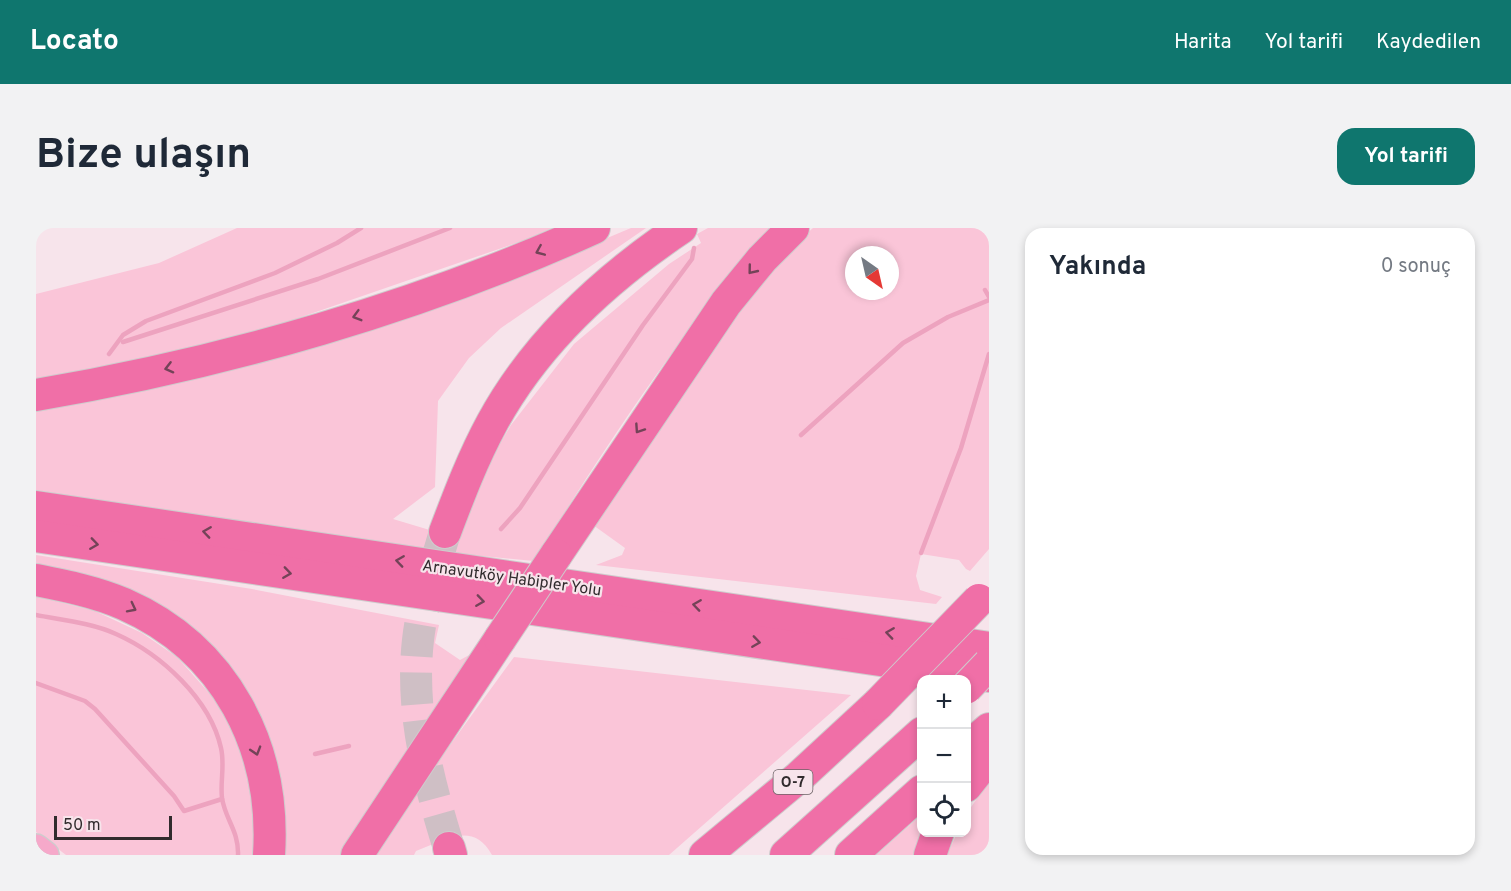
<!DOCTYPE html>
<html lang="tr">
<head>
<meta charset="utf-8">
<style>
  body { margin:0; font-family:Overpass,sans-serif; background:#f2f2f3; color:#1f2937 }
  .controls { position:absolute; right:18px; bottom:18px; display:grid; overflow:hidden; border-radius:12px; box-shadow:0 3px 9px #0003 }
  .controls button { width:54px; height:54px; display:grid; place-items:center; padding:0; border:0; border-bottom:2px solid #e0e1e3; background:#fff; color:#1f2937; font:30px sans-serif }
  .compass { position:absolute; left:809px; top:18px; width:54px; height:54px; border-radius:50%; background:#fff; box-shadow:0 3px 9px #0003; rotate:146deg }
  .scale { position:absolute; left:18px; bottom:15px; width:118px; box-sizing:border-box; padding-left:6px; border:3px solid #312b2d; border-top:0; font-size:16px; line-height:21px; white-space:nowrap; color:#312b2d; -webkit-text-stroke:4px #f7e4eb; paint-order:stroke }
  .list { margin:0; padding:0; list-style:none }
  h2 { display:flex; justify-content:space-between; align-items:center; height:78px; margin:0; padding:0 24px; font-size:26px }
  h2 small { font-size:20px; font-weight:400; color:#747a83 }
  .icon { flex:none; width:33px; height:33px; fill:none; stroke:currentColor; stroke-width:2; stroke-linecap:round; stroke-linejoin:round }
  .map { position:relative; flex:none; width:953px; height:627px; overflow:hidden; border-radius:18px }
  header { display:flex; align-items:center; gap:36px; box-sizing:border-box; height:84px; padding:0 30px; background:#0f766e; color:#fff }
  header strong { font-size:28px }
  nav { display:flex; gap:33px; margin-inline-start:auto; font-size:21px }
  .intro { display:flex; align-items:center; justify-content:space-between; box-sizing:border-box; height:144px; padding:0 36px }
  h1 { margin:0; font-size:42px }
  .button { padding:15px 27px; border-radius:18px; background:#0f766e; color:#fff; font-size:21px; font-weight:700 }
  main { display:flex; gap:36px; padding:0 36px }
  aside { flex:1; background:#fff; border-radius:18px; box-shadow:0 3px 9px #0003 }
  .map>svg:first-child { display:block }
</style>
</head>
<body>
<header>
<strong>Locato</strong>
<nav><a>Harita</a><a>Yol tarifi</a><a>Kaydedilen</a></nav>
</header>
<div class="intro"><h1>Bize ulaşın</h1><a class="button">Yol tarifi</a></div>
<main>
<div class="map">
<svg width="953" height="627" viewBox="0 0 953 627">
  <rect width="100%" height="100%" fill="#f7e4eb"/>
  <!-- green -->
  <g fill="#fac5d8" fill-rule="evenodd">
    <polygon points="201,0 516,0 489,12 219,105 41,149 0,153 0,66 123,35"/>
    <path d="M595 0H610L465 100 433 130 402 173 399 259 357 291 417 309 436 261 475 197 538 116 633 36 665 15 661 6 672 0H741C645 99 571 217 498 333L353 319 0 262V184L206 139 476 50Z"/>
    <path d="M777 0H953V321L934 343 930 341 923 332 885 326 880 348 884 362 906 369 900 376 560 337 586 327 589 320 557 297 694 93 749 25ZM818 27H854V63H818Z"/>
    <polygon points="0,327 216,361 403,397 399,415 424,432 437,425 305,627 246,627 195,445 0,341"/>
    <polygon points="0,368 59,383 106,405 141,429 183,476 210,532 222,589 218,627 30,627 0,604"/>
    <path d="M478 429 815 467 633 627H456C437 592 408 613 380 623L378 627H334Z"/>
    <polygon points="953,553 953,627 911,627 921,605 930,604 931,585"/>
    <polygon points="885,587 882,627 840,627"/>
  </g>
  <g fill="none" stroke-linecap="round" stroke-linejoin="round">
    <!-- stream -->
    <g stroke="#eda3bf" stroke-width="4.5">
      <polyline points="949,62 953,69"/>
      <polyline points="87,114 282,51 414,0"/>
      <polyline points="73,126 87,107 110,93 239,45 301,15 325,0"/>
      <polyline points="765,207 867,115 912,89 953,72"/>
      <polyline points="465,301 484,280 607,97 656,31 658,20"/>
      <polyline points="885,325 925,220 953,126"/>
      <path d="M0 387C26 392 56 395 80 406 125 426 174 471 185 520 189 537 184 554 186 570 189 591 203 603 202 627"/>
      <polyline points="0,455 49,473 59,481 138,568 148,583 186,571"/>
      <polyline points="279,526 313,518"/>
    </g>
    <!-- highway-tunnel -->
    <path stroke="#cfbfc5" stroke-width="32" stroke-dasharray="32 16" stroke-linecap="butt" d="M409 304C399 339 386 376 382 412 374 484 392 552 413 620"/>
    <!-- primary casing -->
    <g stroke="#cecccd" stroke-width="30">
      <polyline id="primary" points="0,620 9,627"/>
    </g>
    <!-- highway casing -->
    <g stroke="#cecccd" stroke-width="34">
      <g id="highway">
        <path d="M0 167C189 135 384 79 558 0"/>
        <polyline points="0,279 953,420"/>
        <path d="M409 304C423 267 437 230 456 195 500 114 569 51 645 0"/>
        <polyline points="0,308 953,448"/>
        <polyline points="520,327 690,75 726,31 757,0"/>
        <path d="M0 352C30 358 60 364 88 376 190 421 240 519 233 627"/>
        <polyline points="930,521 953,501"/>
        <polyline points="930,558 953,529"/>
        <polyline points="413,620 415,627"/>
        <polyline points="321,627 464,411"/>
        <polyline points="669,627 763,549 842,476"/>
        <polyline points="750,627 886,505"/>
        <polyline points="815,627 886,563"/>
        <polyline points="894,627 902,604"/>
      </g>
    </g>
    <!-- primary -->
    <use href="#primary" stroke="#f6a9ca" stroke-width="27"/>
    <!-- highway -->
    <use href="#highway" stroke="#f06fa7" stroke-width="32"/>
    <!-- highway-bridge casing -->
    <g stroke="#cecccd" stroke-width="34" stroke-linecap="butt">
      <g id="highway-bridge">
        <polyline points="464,411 520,327"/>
        <polyline points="930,460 953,436"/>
        <polyline points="842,476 943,372"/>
      </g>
    </g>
    <!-- highway-bridge -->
    <use href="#highway-bridge" stroke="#f06fa7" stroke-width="32"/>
  </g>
  <!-- one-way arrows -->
  <defs><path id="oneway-chevron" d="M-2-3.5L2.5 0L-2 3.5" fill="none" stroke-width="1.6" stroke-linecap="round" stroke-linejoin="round" transform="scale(1.5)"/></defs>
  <g stroke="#744358">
    <use href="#oneway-chevron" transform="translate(504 23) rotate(157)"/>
    <use href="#oneway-chevron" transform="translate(716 42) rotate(129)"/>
    <use href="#oneway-chevron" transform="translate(321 88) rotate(164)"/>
    <use href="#oneway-chevron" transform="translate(133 140) rotate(166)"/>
    <use href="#oneway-chevron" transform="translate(603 201) rotate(124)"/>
    <use href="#oneway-chevron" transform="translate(171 304) rotate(-172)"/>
    <use href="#oneway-chevron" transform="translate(58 316) rotate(8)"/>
    <use href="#oneway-chevron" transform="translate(364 333) rotate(-172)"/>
    <use href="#oneway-chevron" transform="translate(251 345) rotate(8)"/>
    <use href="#oneway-chevron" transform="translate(444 373) rotate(8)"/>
    <use href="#oneway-chevron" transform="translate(661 377) rotate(-172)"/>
    <use href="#oneway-chevron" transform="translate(96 380) rotate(27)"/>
    <use href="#oneway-chevron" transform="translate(854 405) rotate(-172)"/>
    <use href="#oneway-chevron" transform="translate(720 414) rotate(8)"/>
    <use href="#oneway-chevron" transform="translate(220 523) rotate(73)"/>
  </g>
  <g text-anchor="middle" stroke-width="4.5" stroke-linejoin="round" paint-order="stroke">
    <!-- shield labels -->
    <rect fill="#f7e4eb" stroke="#6c6266" stroke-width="1.5" x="737.5" y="542" width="39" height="24" rx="4.5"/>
    <g font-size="15" font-weight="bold" fill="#312b2d">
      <text x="757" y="559">O-7</text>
    </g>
    <!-- street labels -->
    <g font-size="16" fill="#312b2d" stroke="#f7e4eb">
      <text transform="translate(476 349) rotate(8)" y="6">Arnavutköy Habipler Yolu</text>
    </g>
  </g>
</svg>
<div class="controls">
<button>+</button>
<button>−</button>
<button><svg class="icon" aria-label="locate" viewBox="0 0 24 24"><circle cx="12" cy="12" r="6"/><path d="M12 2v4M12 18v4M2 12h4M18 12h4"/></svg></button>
</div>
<svg class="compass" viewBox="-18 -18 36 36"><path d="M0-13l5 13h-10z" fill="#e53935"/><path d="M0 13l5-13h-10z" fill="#747a83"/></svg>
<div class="scale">50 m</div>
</div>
<aside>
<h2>Yakında<small>0 sonuç</small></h2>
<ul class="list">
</ul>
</aside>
</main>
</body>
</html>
